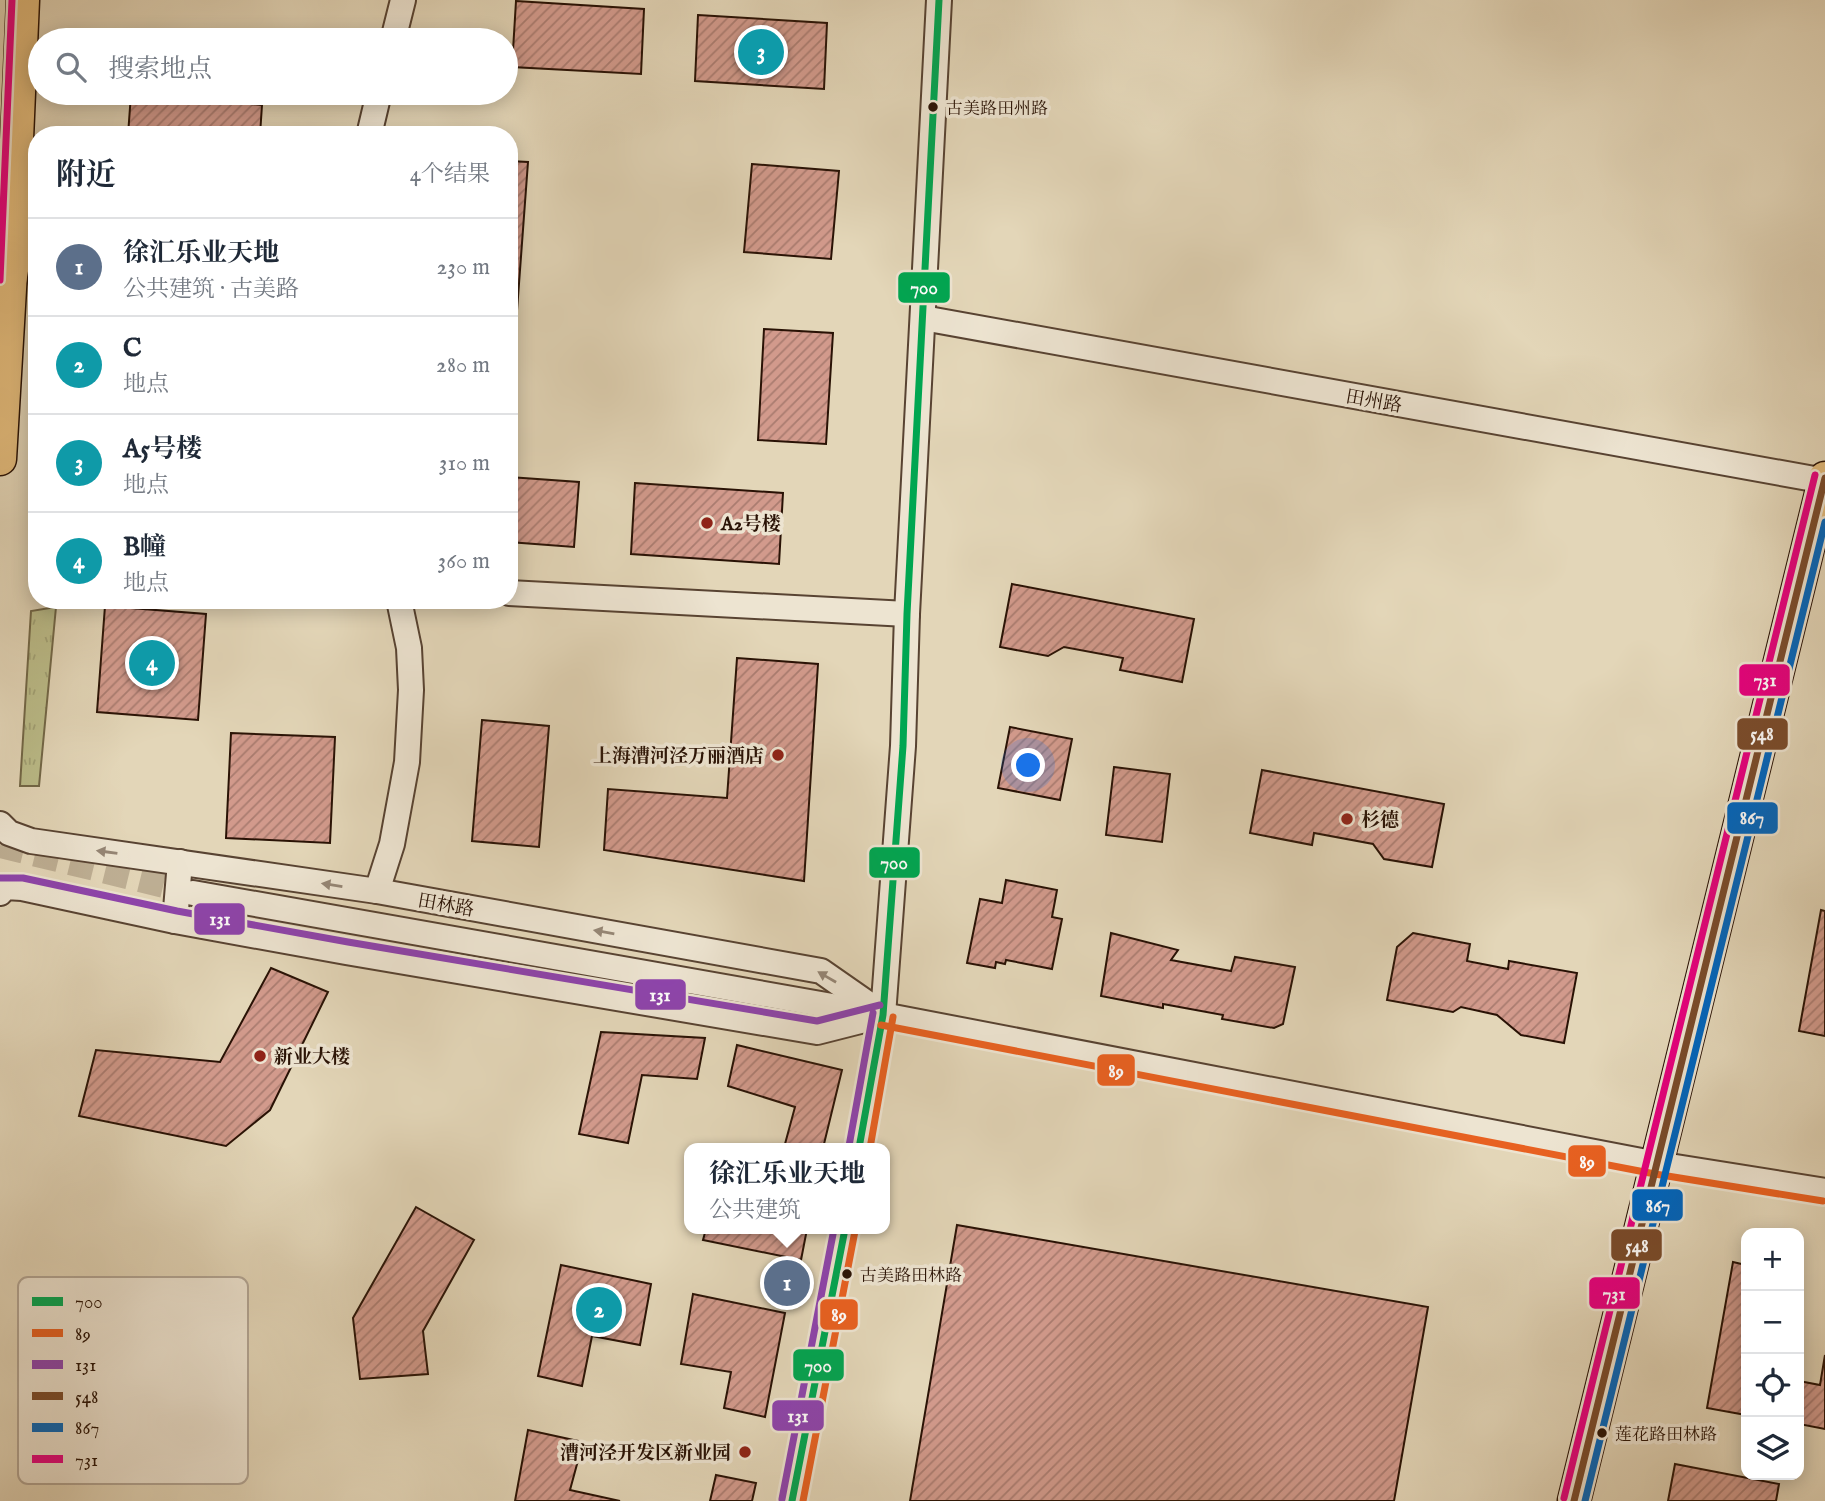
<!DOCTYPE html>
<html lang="zh">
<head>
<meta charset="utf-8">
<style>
  body { margin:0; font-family:"IM FELL English","Noto Serif SC",serif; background:#f2f2f3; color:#1f2937 }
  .controls { position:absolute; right:21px; bottom:21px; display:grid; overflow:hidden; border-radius:14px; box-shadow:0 4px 18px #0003 }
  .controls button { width:63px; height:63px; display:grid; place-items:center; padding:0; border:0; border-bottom:2px solid #e0e1e3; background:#fff; color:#1f2937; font:35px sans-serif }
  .you { position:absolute; left:1029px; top:766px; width:24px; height:24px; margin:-18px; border:5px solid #fff; border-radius:50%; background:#1a73e8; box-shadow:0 0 0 10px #1a73e833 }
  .badge { display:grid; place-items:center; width:46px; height:46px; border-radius:50%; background:#0b8043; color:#fff; font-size:23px; font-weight:700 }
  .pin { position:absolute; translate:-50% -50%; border:4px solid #fff; box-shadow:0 2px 7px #0006 }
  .popup { position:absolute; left:684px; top:1143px; width:206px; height:91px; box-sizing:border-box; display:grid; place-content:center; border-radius:14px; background:#fff; filter:drop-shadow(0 2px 5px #0005); font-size:23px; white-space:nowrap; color:#747a83 }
  .popup b { font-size:26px; color:#1f2937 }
  .popup::after { content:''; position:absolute; left:50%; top:100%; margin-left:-14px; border:14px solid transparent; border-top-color:#fff }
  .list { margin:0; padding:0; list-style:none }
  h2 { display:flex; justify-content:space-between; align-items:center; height:91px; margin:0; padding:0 28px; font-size:30px }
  h2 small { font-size:23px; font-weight:400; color:#747a83 }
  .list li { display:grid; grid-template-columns:46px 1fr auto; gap:21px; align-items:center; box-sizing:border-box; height:98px; padding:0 28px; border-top:2px solid #e0e1e3 }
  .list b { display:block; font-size:26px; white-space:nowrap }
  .list p { margin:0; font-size:23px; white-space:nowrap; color:#747a83 }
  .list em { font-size:23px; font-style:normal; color:#747a83 }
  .icon { flex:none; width:38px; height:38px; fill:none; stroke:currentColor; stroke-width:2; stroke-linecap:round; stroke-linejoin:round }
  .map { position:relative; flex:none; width:1825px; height:1501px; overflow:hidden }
  .search { position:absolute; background:#fff; box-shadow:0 4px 18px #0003; left:28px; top:28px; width:490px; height:77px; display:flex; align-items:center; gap:18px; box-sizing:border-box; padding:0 24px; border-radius:38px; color:#747a83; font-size:26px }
  .panel { position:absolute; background:#fff; box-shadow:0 4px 18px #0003; left:28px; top:126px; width:490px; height:483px; border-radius:28px }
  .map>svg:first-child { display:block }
</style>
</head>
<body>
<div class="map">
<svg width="1825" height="1501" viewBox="0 0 1825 1501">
  <defs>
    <pattern id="grass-tufts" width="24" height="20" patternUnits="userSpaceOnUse" patternTransform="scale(1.75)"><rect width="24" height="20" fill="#bbbc89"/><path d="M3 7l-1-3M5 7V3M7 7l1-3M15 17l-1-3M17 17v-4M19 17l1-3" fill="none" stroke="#a1a175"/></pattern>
    <pattern id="building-hatch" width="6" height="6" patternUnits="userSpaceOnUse" patternTransform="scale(1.75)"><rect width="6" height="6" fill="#d29a8c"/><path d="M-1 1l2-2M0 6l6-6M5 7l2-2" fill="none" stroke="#aa7c70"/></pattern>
  </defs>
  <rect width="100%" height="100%" fill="#e3d6b8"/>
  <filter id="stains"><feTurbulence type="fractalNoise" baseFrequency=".00286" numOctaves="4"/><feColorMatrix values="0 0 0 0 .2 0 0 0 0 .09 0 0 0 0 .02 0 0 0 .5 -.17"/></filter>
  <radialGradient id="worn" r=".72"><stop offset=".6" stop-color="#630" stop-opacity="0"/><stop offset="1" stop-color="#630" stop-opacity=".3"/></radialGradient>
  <!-- grass -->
  <polygon fill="url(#grass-tufts)" stroke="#726747" stroke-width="2" points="56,607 39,786 20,786 31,611"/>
  <!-- building -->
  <g fill="url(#building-hatch)" stroke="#291205" stroke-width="2">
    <polygon points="516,1 644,9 641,74 512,67"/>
    <polygon points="698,15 827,23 824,89 695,81"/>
    <polygon points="131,94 262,105 260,135 128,135"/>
    <polygon points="509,161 528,162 512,378 509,378"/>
    <polygon points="752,164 839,171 831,259 744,252"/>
    <polygon points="764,329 833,333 826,444 758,440"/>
    <polygon points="509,477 579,482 574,547 509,542"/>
    <polygon points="635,483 783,493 779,564 631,554"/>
    <polygon points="1012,584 1194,619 1182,682 1120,670 1123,658 1064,647 1048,656 1000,647"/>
    <polygon points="105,606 206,614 198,720 97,712"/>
    <polygon points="737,658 818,664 804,881 604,850 608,789 727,798"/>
    <polygon points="482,720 549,726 539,847 472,841"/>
    <polygon points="1010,727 1072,739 1060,800 998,788"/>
    <polygon points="231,733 335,737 330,843 226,838"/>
    <polygon points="1114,767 1170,774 1162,842 1106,835"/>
    <polygon points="1262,770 1444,804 1432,867 1384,859 1373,844 1314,833 1312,845 1250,833"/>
    <polygon points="1006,880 1057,890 1052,917 1062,919 1052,969 1006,960 1005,964 996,962 995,968 967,963 980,899 1002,903"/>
    <polygon points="1821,910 1825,911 1825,1036 1799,1031"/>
    <polygon points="1111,933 1178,950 1171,960 1231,971 1235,957 1295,967 1283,1024 1274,1028 1222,1019 1223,1015 1163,1004 1163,1008 1101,996"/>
    <polygon points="1413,933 1470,944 1467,961 1508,969 1509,961 1577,973 1564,1043 1521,1035 1497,1015 1461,1007 1453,1012 1387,1000 1397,947"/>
    <polygon points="271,968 328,992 270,1110 226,1146 79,1116 96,1050 220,1062"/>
    <polygon points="601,1032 705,1038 697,1079 642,1075 628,1143 579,1134"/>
    <polygon points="737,1045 842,1070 823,1148 806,1148 785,1144 795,1107 728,1086"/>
    <polygon points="416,1207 474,1240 423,1331 428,1374 360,1379 353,1318"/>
    <polygon points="957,1225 1428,1307 1394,1501 910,1501"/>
    <polygon points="706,1229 807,1229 801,1260 703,1240"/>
    <polygon points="1733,1262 1746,1265 1746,1415 1707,1408"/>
    <polygon points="561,1265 651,1284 640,1345 592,1336 582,1386 538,1376"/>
    <polygon points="693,1294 785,1313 765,1417 724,1408 731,1372 681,1364"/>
    <polygon points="1825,1355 1825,1429 1799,1424 1799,1381 1820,1385"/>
    <polygon points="528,1430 583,1442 570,1490 620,1501 515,1501"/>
    <polygon points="1675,1464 1779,1484 1776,1501 1668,1501"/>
    <polygon points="716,1475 756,1483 752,1501 710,1501"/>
  </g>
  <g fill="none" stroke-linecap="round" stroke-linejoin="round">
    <!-- minor-tunnel -->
    <polyline stroke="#beaf94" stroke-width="24" stroke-dasharray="24 12" stroke-linecap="butt" points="0,846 193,893"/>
    <!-- minor casing -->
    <g stroke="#584332" stroke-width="28">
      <g id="minor">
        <polyline points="393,40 403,0"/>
        <polyline points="369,135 379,93"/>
        <polyline points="923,318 1825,481"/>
        <polyline points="509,593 907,614"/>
        <polyline points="0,824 9,833 31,841 377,891 821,971 877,1010"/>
        <polyline points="377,891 392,844 407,762 411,690 409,648 399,600"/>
        <polyline points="0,893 5,887 22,888 175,921 346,952 817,1032 876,1017"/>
        <polyline points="193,893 883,1015 1657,1164 1825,1191"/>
        <polyline points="175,921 180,862"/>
        <polyline points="859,1148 883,1015 903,746 907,614 939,0"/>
        <polyline points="792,1501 845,1229"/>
      </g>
    </g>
    <!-- major casing -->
    <g stroke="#291205" stroke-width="35">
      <g id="major">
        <polyline points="0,459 12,255 23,0"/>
        <polyline points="1574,1501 1825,478"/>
      </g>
    </g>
    <!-- highway casing -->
    <g stroke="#291205" stroke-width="40">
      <polyline id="highway" points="0,326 12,255"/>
    </g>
    <!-- minor -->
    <use href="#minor" stroke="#ede4d1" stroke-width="24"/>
    <!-- major -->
    <use href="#major" stroke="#e2bb7c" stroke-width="32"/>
    <!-- highway -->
    <use href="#highway" stroke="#e2bb7c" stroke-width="37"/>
    <!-- bus-1 casing -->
    <g stroke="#ede4d1" stroke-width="12">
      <g id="bus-1">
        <polyline points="859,1148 883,1015 903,746 907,614 939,0"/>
        <polyline points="792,1501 845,1229"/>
      </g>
    </g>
    <!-- bus-2 casing -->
    <g stroke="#ede4d1" stroke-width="12">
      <g id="bus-2">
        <polyline points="881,1025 1655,1174 1823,1201"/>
        <polyline points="870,1148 893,1017"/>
        <polyline points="803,1501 855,1231"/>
      </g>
    </g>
    <!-- bus-3 casing -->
    <g stroke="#ede4d1" stroke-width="12">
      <g id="bus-3">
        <polyline points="0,878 23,878 177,911 348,942 817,1021 880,1005"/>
        <polyline points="849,1146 873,1013"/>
        <polyline points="782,1499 834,1229"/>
      </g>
    </g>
    <!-- bus-4 casing -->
    <g stroke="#ede4d1" stroke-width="12">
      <polyline id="bus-4" points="1574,1501 1825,478"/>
    </g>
    <!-- bus-5 casing -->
    <g stroke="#ede4d1" stroke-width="12">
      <polyline id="bus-5" points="1585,1501 1825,522"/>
    </g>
    <!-- bus-6 casing -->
    <g stroke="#ede4d1" stroke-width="12">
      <g id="bus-6">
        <polyline points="0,280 12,0"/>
        <polyline points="1564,1498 1815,475"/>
      </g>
    </g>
    <!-- bus-1 -->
    <use href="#bus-1" stroke="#00a651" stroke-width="7"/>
    <!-- bus-2 -->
    <use href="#bus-2" stroke="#e86121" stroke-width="7"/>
    <!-- bus-3 -->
    <use href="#bus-3" stroke="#8e44ad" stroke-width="7"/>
    <!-- bus-4 -->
    <use href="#bus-4" stroke="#7a4b2a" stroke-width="7"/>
    <!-- bus-5 -->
    <use href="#bus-5" stroke="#0065bd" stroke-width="7"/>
    <!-- bus-6 -->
    <use href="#bus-6" stroke="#e5007d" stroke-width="7"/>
  </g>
  <!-- one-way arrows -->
  <defs><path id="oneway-solid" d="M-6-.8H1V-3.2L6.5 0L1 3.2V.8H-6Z" transform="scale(1.75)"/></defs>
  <g fill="#958675">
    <use href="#oneway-solid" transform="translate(107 852) rotate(-172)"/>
    <use href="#oneway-solid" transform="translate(332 885) rotate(-171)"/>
    <use href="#oneway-solid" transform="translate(604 932) rotate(-170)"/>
    <use href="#oneway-solid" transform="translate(827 977) rotate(-150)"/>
  </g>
  <!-- markers -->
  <g fill="#291205" stroke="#ede4d1" stroke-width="2.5">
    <circle cx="933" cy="107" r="6"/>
    <circle cx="847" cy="1274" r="6"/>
    <circle cx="1602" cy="1433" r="6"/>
  </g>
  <g fill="#8f2418" stroke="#ede4d1" stroke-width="2.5">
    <circle cx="707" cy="523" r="7"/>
    <circle cx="778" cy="755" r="7"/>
    <circle cx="1347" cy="819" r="7"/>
    <circle cx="260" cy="1056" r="7"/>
    <circle cx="745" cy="1452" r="7"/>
  </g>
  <g text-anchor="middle" stroke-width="7" stroke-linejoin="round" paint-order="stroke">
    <!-- bus labels -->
    <g font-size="17" fill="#291205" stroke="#ede4d1" text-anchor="start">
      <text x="946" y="114">古美路田州路</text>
      <text x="860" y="1281">古美路田林路</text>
      <text x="1615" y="1440">莲花路田林路</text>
    </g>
    <!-- street labels -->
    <g font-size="19" fill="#291205" stroke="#ede4d1">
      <text transform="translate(1374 400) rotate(10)" y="7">田州路</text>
      <text transform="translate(446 904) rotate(10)" y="7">田林路</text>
    </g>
    <!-- poi labels -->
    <g font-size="19" font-weight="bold" fill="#291205" stroke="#ede4d1" text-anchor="start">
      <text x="721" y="530">A2号楼</text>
      <text x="764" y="762" text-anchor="end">上海漕河泾万丽酒店</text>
      <text x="1361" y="826">杉德</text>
      <text x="274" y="1063">新业大楼</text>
      <text x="731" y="1459" text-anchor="end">漕河泾开发区新业园</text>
    </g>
  </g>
  <!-- legend -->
  <rect x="18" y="1277" width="230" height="207" rx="10" fill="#ede4d1" stroke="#b2a594" stroke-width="2"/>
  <rect x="32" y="1297" width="31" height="9" fill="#00a651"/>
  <rect x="32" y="1329" width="31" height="8" fill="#e86121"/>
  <rect x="32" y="1360" width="31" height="9" fill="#8e44ad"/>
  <rect x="32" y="1392" width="31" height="8" fill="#7a4b2a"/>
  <rect x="32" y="1423" width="31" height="9" fill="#0065bd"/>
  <rect x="32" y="1455" width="31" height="8" fill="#e5007d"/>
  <g font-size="19" fill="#291205">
    <text x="75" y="1308">700</text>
    <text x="75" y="1340">89</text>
    <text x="75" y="1371">131</text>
    <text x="75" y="1403">548</text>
    <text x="75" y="1434">867</text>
    <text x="75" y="1466">731</text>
  </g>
  <g stroke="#ede4d1" stroke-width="2.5">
    <rect x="897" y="271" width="54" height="33" rx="7" fill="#00a651"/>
    <rect x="1738" y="663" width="53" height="34" rx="7" fill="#e5007d"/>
    <rect x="1736" y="717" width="53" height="34" rx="7" fill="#7a4b2a"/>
    <rect x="1726" y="801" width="53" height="34" rx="7" fill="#0065bd"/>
    <rect x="868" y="846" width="53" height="33" rx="7" fill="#00a651"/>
    <rect x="193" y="902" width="53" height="34" rx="7" fill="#8e44ad"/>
    <rect x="634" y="978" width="53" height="33" rx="7" fill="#8e44ad"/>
    <rect x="1096" y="1053" width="40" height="34" rx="7" fill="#e86121"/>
    <rect x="1567" y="1144" width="40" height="34" rx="7" fill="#e86121"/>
    <rect x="1631" y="1188" width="53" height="34" rx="7" fill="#0065bd"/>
    <rect x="1610" y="1228" width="53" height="34" rx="7" fill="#7a4b2a"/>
    <rect x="1588" y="1276" width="53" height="34" rx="7" fill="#e5007d"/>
    <rect x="819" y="1298" width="40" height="33" rx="7" fill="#e86121"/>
    <rect x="792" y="1348" width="53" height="34" rx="7" fill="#00a651"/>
    <rect x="771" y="1399" width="54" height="33" rx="7" fill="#8e44ad"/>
  </g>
  <g font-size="19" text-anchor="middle" font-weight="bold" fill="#fff">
    <text x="924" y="294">700</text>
    <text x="1765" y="686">731</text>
    <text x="1762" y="740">548</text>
    <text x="1752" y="824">867</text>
    <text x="894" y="869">700</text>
    <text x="220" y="925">131</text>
    <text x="660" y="1001">131</text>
    <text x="1116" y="1077">89</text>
    <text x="1587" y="1168">89</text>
    <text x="1658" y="1212">867</text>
    <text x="1637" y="1252">548</text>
    <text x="1614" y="1300">731</text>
    <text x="839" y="1321">89</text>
    <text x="818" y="1372">700</text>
    <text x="798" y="1422">131</text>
  </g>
  <rect width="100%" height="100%" filter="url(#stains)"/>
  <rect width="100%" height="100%" fill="url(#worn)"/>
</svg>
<div class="controls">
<button>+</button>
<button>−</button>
<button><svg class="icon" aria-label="locate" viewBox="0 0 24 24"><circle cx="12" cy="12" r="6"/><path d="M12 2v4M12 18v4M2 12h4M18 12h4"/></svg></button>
<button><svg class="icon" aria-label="layers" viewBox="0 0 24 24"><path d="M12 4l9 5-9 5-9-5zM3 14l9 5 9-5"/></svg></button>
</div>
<div class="you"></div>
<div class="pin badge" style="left:787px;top:1283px;background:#5c6f8a">1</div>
<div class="popup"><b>徐汇乐业天地</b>公共建筑</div>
<div class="pin badge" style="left:599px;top:1310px;background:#0f9aa8">2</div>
<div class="pin badge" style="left:761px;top:52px;background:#0f9aa8">3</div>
<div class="pin badge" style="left:152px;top:663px;background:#0f9aa8">4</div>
<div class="search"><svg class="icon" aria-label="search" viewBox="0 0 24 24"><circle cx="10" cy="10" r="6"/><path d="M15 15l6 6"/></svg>搜索地点</div>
<section class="panel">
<h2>附近<small>4个结果</small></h2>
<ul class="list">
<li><span class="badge" style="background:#5c6f8a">1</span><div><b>徐汇乐业天地</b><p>公共建筑 · 古美路</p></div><em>230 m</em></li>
<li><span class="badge" style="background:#0f9aa8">2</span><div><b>C</b><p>地点</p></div><em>280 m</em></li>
<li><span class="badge" style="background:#0f9aa8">3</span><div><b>A5号楼</b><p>地点</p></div><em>310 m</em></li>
<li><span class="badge" style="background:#0f9aa8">4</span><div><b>B幢</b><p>地点</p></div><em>360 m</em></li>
</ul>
</section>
</div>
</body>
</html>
